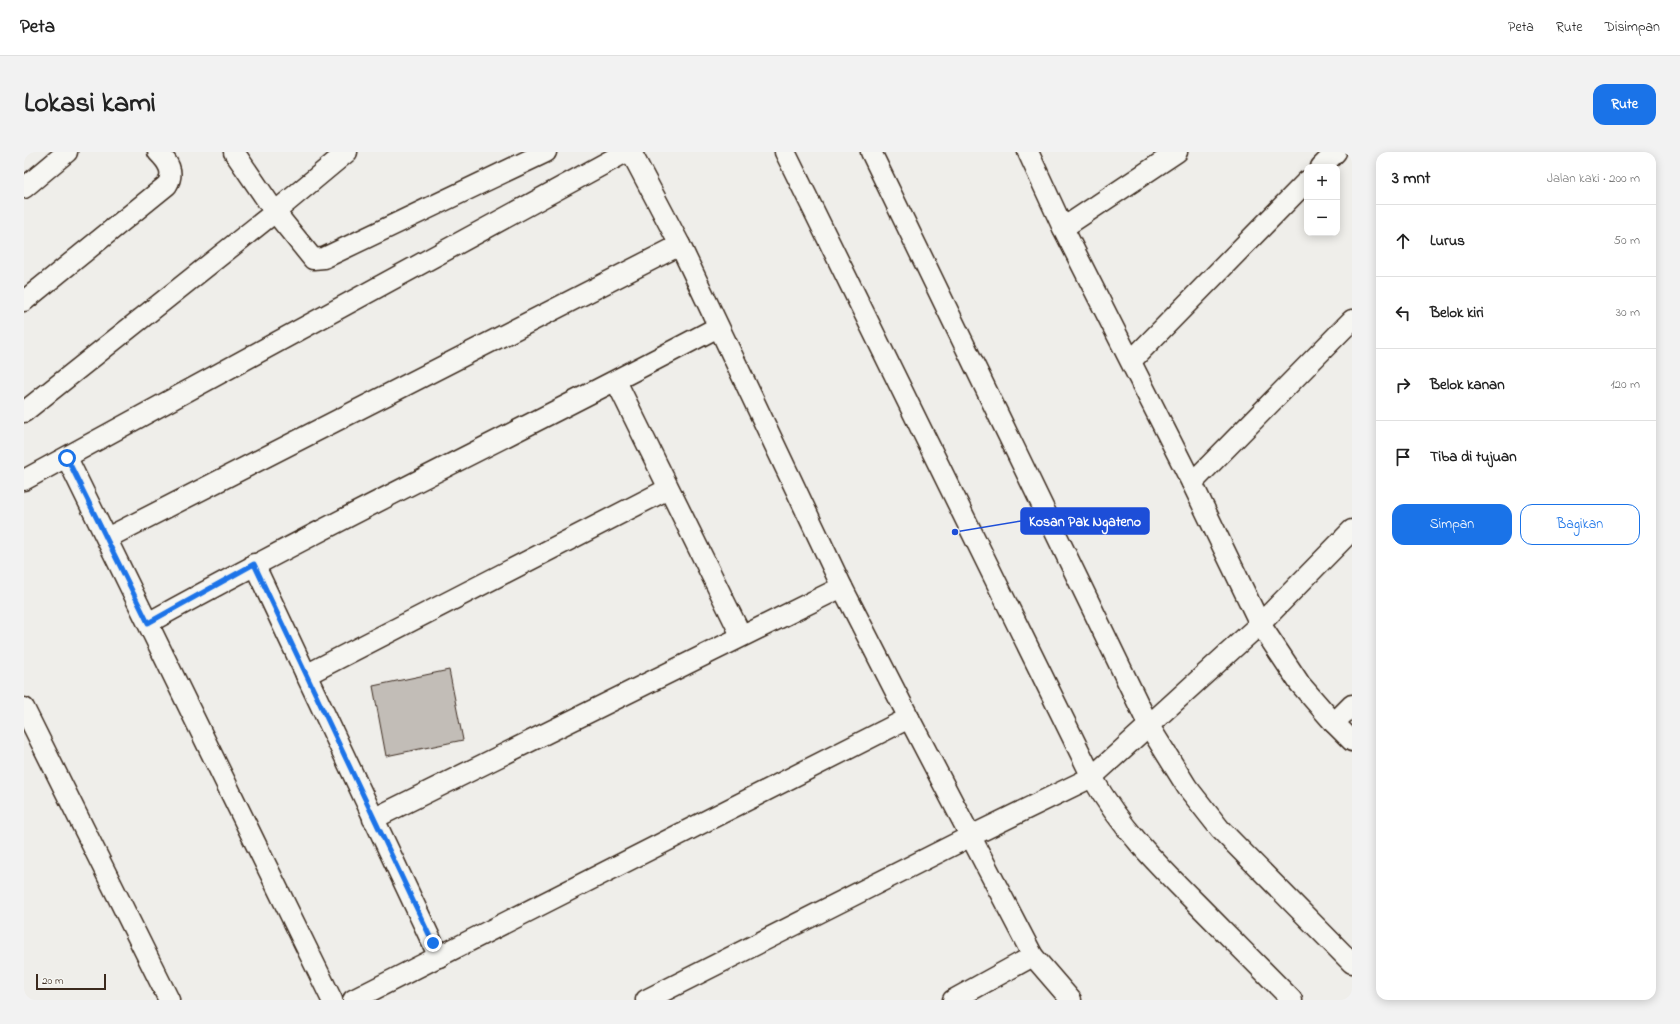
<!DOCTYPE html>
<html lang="id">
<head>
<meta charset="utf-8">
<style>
  body { margin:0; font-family:"Indie Flower",sans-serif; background:#f2f2f2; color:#222 }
  .controls { position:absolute; right:12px; top:12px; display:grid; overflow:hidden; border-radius:8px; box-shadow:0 2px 10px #0003 }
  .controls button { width:36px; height:36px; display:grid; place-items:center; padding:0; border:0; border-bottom:1px solid #e0e0e0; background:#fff; color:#222; font:20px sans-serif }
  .scale { position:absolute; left:12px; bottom:10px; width:70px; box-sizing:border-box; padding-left:4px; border:2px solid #3b2a1e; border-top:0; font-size:11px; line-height:14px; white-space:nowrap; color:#3b2a1e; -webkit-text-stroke:3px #f6f6f2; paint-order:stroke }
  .stop { position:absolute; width:12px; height:12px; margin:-9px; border:3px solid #1a73e8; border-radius:50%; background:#fff }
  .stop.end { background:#1a73e8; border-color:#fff; box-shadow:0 1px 4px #0008 }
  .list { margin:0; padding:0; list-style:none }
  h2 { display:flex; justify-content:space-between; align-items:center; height:52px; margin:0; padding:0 16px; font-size:17px }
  h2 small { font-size:13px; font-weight:400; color:#767676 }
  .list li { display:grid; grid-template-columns:26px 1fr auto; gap:12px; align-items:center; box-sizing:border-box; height:72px; padding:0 16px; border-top:1px solid #e0e0e0 }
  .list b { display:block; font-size:15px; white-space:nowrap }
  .list em { font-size:13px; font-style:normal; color:#767676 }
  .actions { display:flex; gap:8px; padding:12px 16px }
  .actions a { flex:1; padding:9px 0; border:1px solid #1a73e8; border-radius:12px; text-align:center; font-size:14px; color:#1a73e8 }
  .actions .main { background:#1a73e8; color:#fff }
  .icon { flex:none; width:22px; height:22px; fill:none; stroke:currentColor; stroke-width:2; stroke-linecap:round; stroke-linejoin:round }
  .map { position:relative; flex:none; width:1328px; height:848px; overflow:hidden; border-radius:12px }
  header { display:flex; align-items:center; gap:24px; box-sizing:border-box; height:56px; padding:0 20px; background:#fff; border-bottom:1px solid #e0e0e0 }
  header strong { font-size:19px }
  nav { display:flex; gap:22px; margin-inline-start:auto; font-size:14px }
  .intro { display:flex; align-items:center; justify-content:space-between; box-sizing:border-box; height:96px; padding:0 24px }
  h1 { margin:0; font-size:28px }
  .button { padding:10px 18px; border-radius:12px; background:#1a73e8; color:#fff; font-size:14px; font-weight:700 }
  main { display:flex; gap:24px; padding:0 24px }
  aside { flex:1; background:#fff; border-radius:12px; box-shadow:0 2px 10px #0003 }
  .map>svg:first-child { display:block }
</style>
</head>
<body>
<header>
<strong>Peta</strong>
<nav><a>Peta</a><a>Rute</a><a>Disimpan</a></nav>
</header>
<div class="intro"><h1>Lokasi kami</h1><a class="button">Rute</a></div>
<main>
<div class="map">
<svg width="1328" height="848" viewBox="0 0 1328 848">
  <rect width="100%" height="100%" fill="#efeeea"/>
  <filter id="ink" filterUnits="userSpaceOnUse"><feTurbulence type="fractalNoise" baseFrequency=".025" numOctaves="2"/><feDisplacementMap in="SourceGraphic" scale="8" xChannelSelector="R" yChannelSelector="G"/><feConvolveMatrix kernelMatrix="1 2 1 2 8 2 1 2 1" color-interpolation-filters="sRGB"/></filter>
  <g filter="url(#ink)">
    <!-- building -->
    <polygon fill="#c2bdb7" stroke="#3b2a1e" points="425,518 439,588 362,604 349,534"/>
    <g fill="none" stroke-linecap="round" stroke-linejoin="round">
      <!-- minor casing -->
      <g stroke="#3b2a1e" stroke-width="23">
        <g id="minor">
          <polyline points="323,0 251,60 289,107 300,106 522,0"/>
          <polyline points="607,0 656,93 818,435 885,566 1009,804 1047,848"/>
          <path d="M761 0 1068 625C1096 675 1132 711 1172 751 1204 783 1236 816 1268 848"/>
          <polyline points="847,0 1125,574 1163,635 1196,677 1328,811"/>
          <polyline points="1004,0 1039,76 1168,331 1236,472 1276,532 1310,571 1328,589"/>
          <polyline points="1297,15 1312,0"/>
          <polyline points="0,36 43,0"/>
          <polyline points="1039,76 1153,0"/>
          <path d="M0 149 143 33C151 20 144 10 134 0"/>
          <polyline points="1107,209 1283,29"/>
          <polyline points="592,229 717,483"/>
          <polyline points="0,260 251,60 210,0"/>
          <polyline points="43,306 308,848"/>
          <polyline points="0,328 602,0"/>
          <polyline points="1168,331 1328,168"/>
          <polyline points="83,386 656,93"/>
          <polyline points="230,412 415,805"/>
          <path d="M124 471C312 367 505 275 694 175"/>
          <polyline points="282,523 644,337"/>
          <polyline points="0,556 145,848"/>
          <polyline points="1310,571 1328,553"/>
          <polyline points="349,667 818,435"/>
          <polyline points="329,848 885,566"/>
          <polyline points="622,848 947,684 1068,625 1236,472 1328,378"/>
          <polyline points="929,848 1009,804"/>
        </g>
      </g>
      <!-- minor -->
      <use href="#minor" stroke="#f6f6f2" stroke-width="20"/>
    </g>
  </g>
  <g fill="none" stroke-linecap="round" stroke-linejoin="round" filter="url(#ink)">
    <!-- route -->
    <polyline stroke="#1a73e8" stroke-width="5" points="43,306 124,471 230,412 409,791"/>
  </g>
  <!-- callouts -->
  <path fill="none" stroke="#1d4ed8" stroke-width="1.5" d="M931 380L997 369"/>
  <circle fill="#1d4ed8" stroke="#f6f6f2" stroke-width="1.5" cx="931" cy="380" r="4"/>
  <rect fill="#1d4ed8" stroke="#1d4ed8" stroke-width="1.5" x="997" y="356" width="128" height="26" rx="4"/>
  <g font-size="14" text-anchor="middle" font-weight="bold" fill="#fff">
    <text x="1061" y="374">Kosan Pak Ngateno</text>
  </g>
</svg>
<div class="controls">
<button>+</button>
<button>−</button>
</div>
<div class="scale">20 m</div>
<div class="stop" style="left:43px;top:306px"></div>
<div class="stop end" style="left:409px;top:791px"></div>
</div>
<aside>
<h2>3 mnt<small>Jalan kaki · 200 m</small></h2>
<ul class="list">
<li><svg class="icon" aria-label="ahead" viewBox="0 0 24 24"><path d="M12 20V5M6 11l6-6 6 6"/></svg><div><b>Lurus</b></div><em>50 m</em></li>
<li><svg class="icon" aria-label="left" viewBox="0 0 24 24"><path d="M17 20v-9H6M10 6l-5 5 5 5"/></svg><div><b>Belok kiri</b></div><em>30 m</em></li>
<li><svg class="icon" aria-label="right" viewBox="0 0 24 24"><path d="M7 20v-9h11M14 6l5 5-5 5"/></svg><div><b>Belok kanan</b></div><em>120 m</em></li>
<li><svg class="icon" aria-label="arrive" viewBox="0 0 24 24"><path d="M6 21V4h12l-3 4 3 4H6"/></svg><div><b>Tiba di tujuan</b></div></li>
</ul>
<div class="actions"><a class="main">Simpan</a><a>Bagikan</a></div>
</aside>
</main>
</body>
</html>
